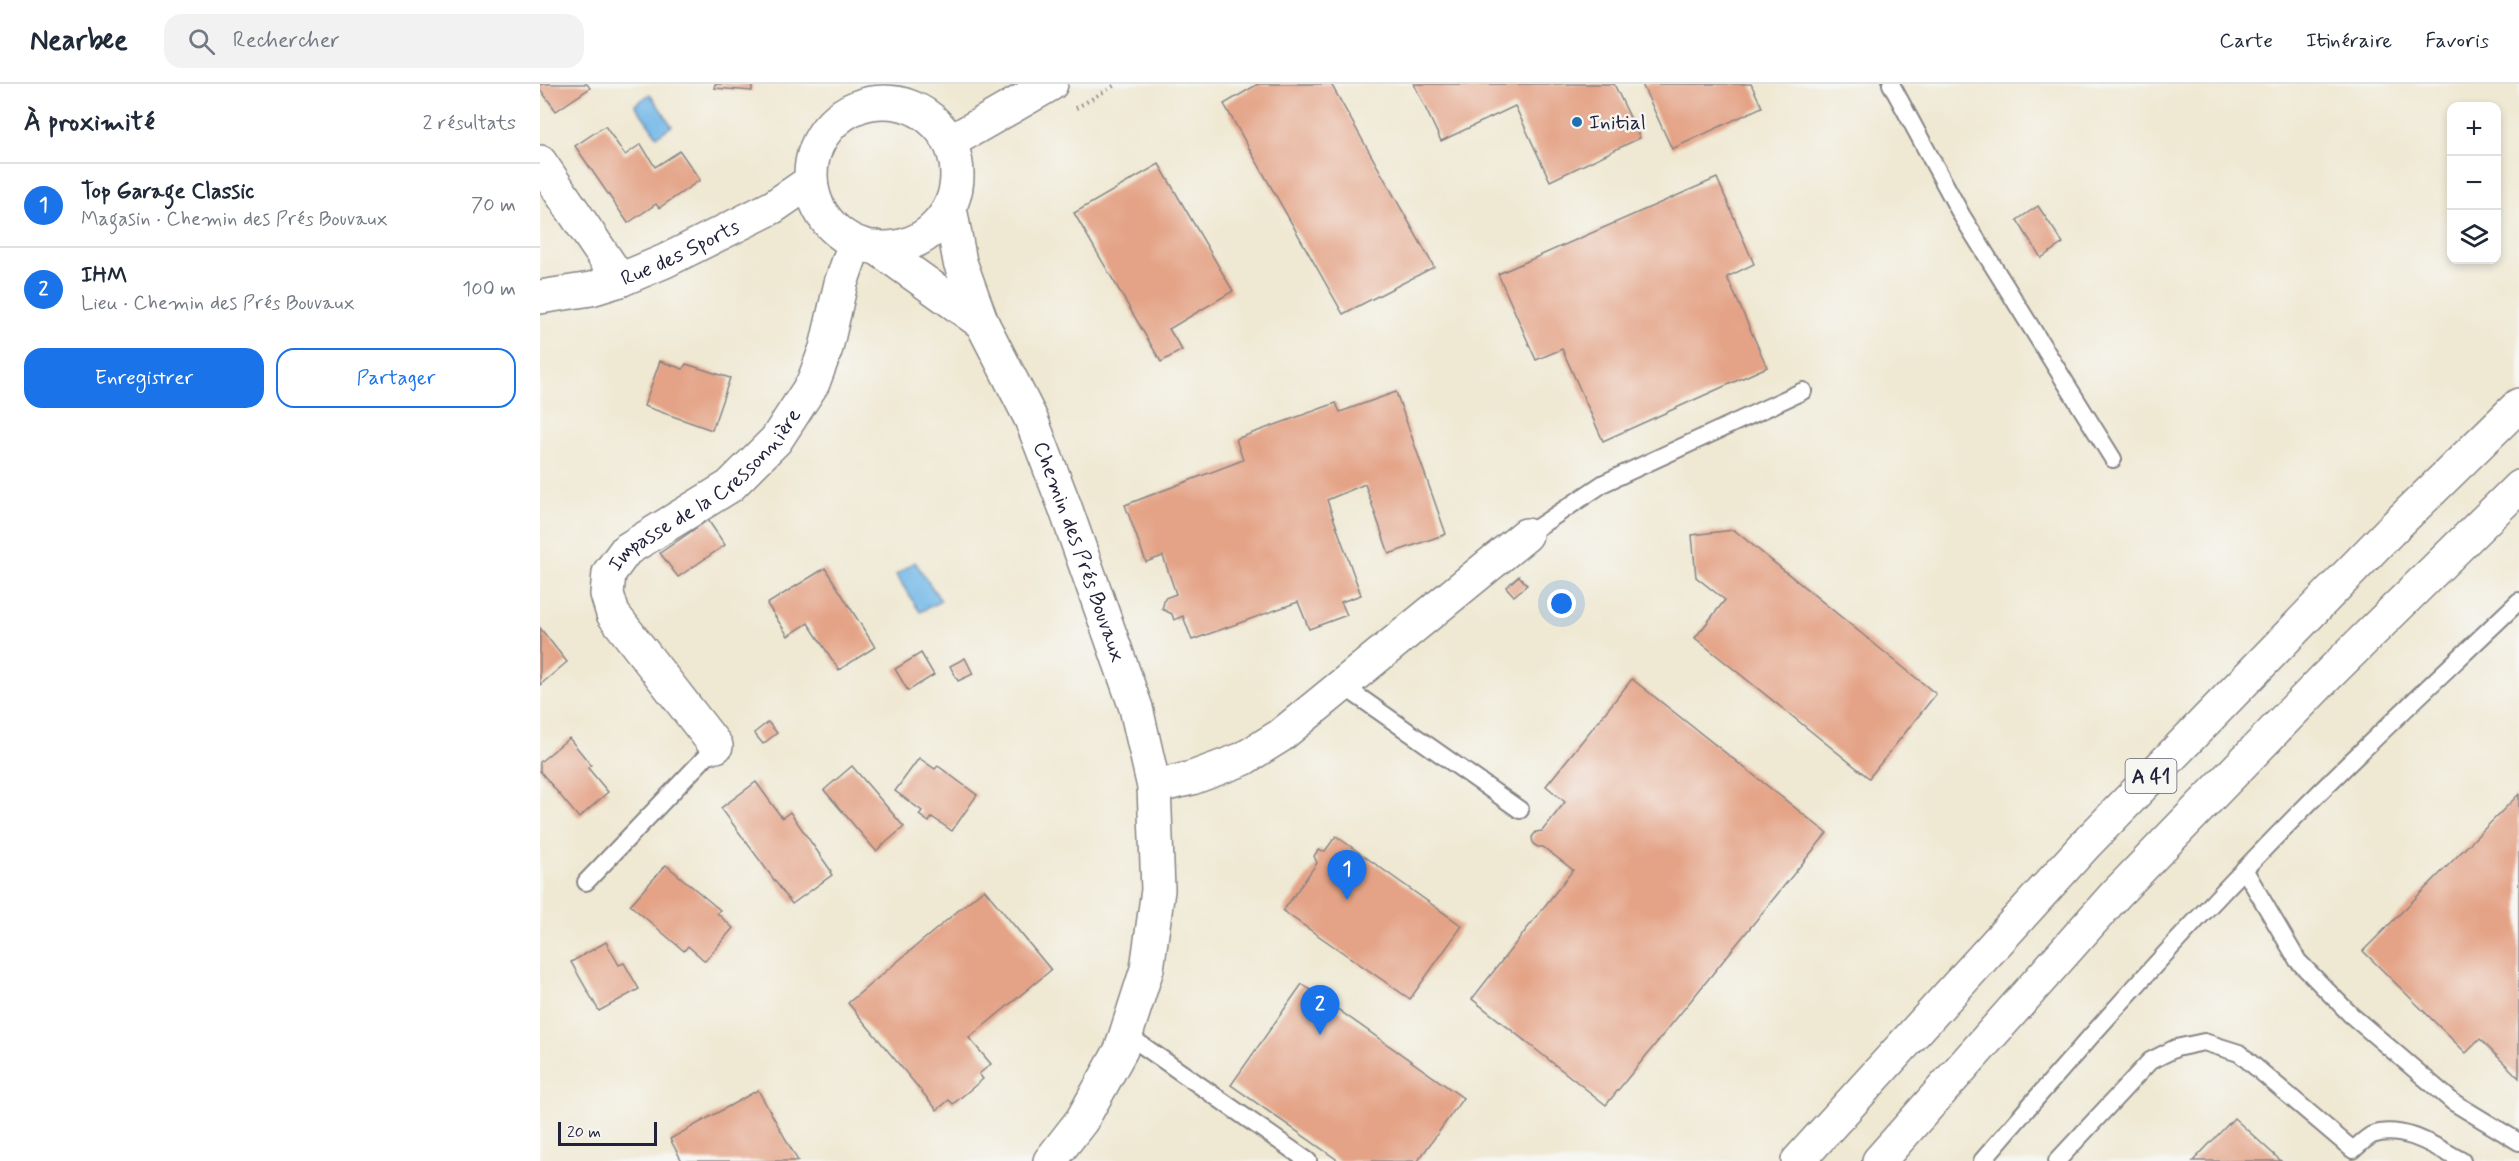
<!DOCTYPE html>
<html lang="fr">
<head>
<meta charset="utf-8">
<style>
  body { margin:0; font-family:Mynerve,sans-serif; background:#f2f2f3; color:#1f2937 }
  .controls { position:absolute; right:18px; top:18px; display:grid; overflow:hidden; border-radius:12px; box-shadow:0 3px 9px #0003 }
  .controls button { width:54px; height:54px; display:grid; place-items:center; padding:0; border:0; border-bottom:2px solid #e0e1e3; background:#fff; color:#1f2937; font:30px sans-serif }
  .scale { position:absolute; left:18px; bottom:15px; width:99px; box-sizing:border-box; padding-left:6px; border:3px solid #22223b; border-top:0; font-size:16px; line-height:21px; white-space:nowrap; color:#22223b; -webkit-text-stroke:4px #f6f6f2; paint-order:stroke }
  .you { position:absolute; left:1022px; top:520px; width:21px; height:21px; margin:-15px; border:4px solid #fff; border-radius:50%; background:#1a73e8; box-shadow:0 0 0 9px #1a73e833 }
  .badge { display:grid; place-items:center; width:39px; height:39px; border-radius:50%; background:#1a73e8; color:#fff; font-size:20px; font-weight:700 }
  .pin { position:absolute; translate:-50% -50px; filter:drop-shadow(0 2px 3px #0008) }
  .pin::after { content:''; position:absolute; top:32px; width:21px; height:18px; background:inherit; clip-path:polygon(0 0,100% 0,50% 100%) }
  .list { margin:0; padding:0; list-style:none }
  h2 { display:flex; justify-content:space-between; align-items:center; height:78px; margin:0; padding:0 24px; font-size:26px }
  h2 small { font-size:20px; font-weight:400; color:#747a83 }
  .list li { display:grid; grid-template-columns:39px 1fr auto; gap:18px; align-items:center; box-sizing:border-box; height:84px; padding:0 24px; border-top:2px solid #e0e1e3 }
  .list b { display:block; font-size:22px; white-space:nowrap }
  .list p { margin:0; font-size:20px; white-space:nowrap; color:#747a83 }
  .list em { font-size:20px; font-style:normal; color:#747a83 }
  .actions { display:flex; gap:12px; padding:18px 24px }
  .actions a { flex:1; padding:14px 0; border:2px solid #1a73e8; border-radius:18px; text-align:center; font-size:21px; color:#1a73e8 }
  .actions .main { background:#1a73e8; color:#fff }
  .icon { flex:none; width:33px; height:33px; fill:none; stroke:currentColor; stroke-width:2; stroke-linecap:round; stroke-linejoin:round }
  .map { position:relative; flex:none; width:1979px; height:1077px; overflow:hidden }
  header { display:flex; align-items:center; gap:36px; box-sizing:border-box; height:84px; padding:0 30px; background:#fff; border-bottom:2px solid #e0e1e3 }
  header strong { font-size:28px }
  nav { display:flex; gap:33px; margin-inline-start:auto; font-size:21px }
  .search { width:420px; height:54px; background:#f2f2f3; display:flex; align-items:center; gap:15px; box-sizing:border-box; padding:0 21px; border-radius:18px; color:#747a83; font-size:22px }
  main { display:flex }
  aside { flex:1; background:#fff }
  .map>svg:first-child { display:block }
</style>
</head>
<body>
<header>
<strong>Nearbee</strong>
<div class="search"><svg class="icon" aria-label="search" viewBox="0 0 24 24"><circle cx="10" cy="10" r="6"/><path d="M15 15l6 6"/></svg>Rechercher</div>
<nav><a>Carte</a><a>Itinéraire</a><a>Favoris</a></nav>
</header>
<main>
<aside>
<h2>À proximité<small>2 résultats</small></h2>
<ul class="list">
<li><span class="badge">1</span><div><b>Top Garage Classic</b><p>Magasin · Chemin des Prés Bouvaux</p></div><em>70 m</em></li>
<li><span class="badge">2</span><div><b>IHM</b><p>Lieu · Chemin des Prés Bouvaux</p></div><em>100 m</em></li>
</ul>
<div class="actions"><a class="main">Enregistrer</a><a>Partager</a></div>
</aside>
<div class="map">
<svg width="1979" height="1077" viewBox="0 0 1979 1077">
  <rect width="100%" height="100%" fill="#f6f6f2"/>
  <filter id="ink" filterUnits="userSpaceOnUse"><feTurbulence type="fractalNoise" baseFrequency=".0167" numOctaves="2"/><feDisplacementMap in="SourceGraphic" scale="12" xChannelSelector="R" yChannelSelector="G"/><feConvolveMatrix kernelMatrix="1 2 1 2 8 2 1 2 1" color-interpolation-filters="sRGB"/></filter>
  <filter id="wash" filterUnits="userSpaceOnUse"><feTurbulence type="fractalNoise" baseFrequency=".008" numOctaves="4" result="noise"/><feDisplacementMap in="SourceGraphic" scale="24" xChannelSelector="R" yChannelSelector="G"/><feGaussianBlur stdDeviation="1.35" result="paint"/><feColorMatrix in="noise" values="0 0 0 0 0 0 0 0 0 0 0 0 0 0 0 0 0 1.4 0 .05"/><feComposite in="paint" operator="in"/></filter>
  <g filter="url(#wash)">
    <rect width="100%" height="100%" fill="#efe8d2"/>
    <!-- water -->
    <g fill="#72b7e8" stroke="#4a6c92" stroke-width="1.5">
      <polygon points="110,10 132,42 117,52 95,21"/>
      <polygon points="375,478 401,517 380,528 356,491"/>
    </g>
    <g id="blocks">
      <!-- building -->
      <g fill="#e4a386">
        <polygon points="0,0 47,0 50,4 16,27 0,5"/>
        <polygon points="175,0 212,0 212,7 174,4"/>
        <polygon points="718,0 791,0 894,183 803,230 684,20"/>
        <polygon points="874,0 1074,0 1100,54 1010,97 975,22 901,57"/>
        <polygon points="1102,0 1211,0 1222,23 1132,65"/>
        <polygon points="65,42 85,71 101,60 115,83 140,67 160,96 119,124 116,120 88,139 35,62"/>
        <polygon points="619,80 693,207 629,245 642,266 621,278 534,129"/>
        <polygon points="1177,94 1214,180 1187,193 1227,283 1063,357 1022,265 996,276 958,190"/>
        <polygon points="1498,122 1523,159 1501,174 1477,136"/>
        <polygon points="120,277 143,285 146,280 190,294 172,346 104,322"/>
        <polygon points="856,308 906,450 849,470 825,400 787,416 821,511 801,518 807,531 769,545 758,518 652,556 643,532 634,536 632,530 622,525 625,514 636,510 623,472 606,478 585,421 703,376 696,355 796,319 800,328"/>
        <polygon points="168,436 185,461 138,493 120,469"/>
        <polygon points="1194,446 1396,610 1329,694 1155,554 1185,516 1156,493 1152,451"/>
        <polygon points="285,484 335,563 299,586 268,539 248,552 227,520"/>
        <polygon points="979,492 987,501 974,512 966,503"/>
        <polygon points="0,544 27,578 0,601"/>
        <polygon points="381,569 394,591 368,607 355,585"/>
        <polygon points="425,574 433,590 418,597 410,582"/>
        <polygon points="1092,595 1287,749 1066,1021 932,915 1033,786 1003,763 998,763 993,760 992,753 996,748 1002,747 1025,718 1006,702"/>
        <polygon points="228,638 237,649 223,660 214,649"/>
        <polygon points="29,654 51,681 48,684 68,708 39,734 0,687 0,678"/>
        <polygon points="379,674 395,685 398,682 437,711 412,747 392,733 389,738 379,731 382,727 355,707"/>
        <polygon points="312,682 364,743 336,767 284,706"/>
        <polygon points="216,698 242,734 250,728 291,787 290,788 292,791 252,820 181,724"/>
        <polygon points="1979,710 1979,994 1940,955 1926,969 1823,867"/>
        <polygon points="796,752 922,842 870,915 743,827 777,779 774,772 778,766 785,767"/>
        <polygon points="126,781 180,826 177,829 193,844 165,877 148,862 144,867 90,821"/>
        <polygon points="444,805 511,886 429,954 451,980 439,990 443,995 413,1020 409,1016 397,1026 308,919"/>
        <polygon points="66,858 79,881 84,879 99,905 59,927 31,878"/>
        <polygon points="762,900 923,1014 878,1077 799,1077 691,1001"/>
        <polygon points="218,1006 258,1077 142,1077 130,1055"/>
        <polygon points="1694,1034 1741,1077 1653,1077"/>
      </g>
    </g>
  </g>
  <g filter="url(#ink)">
    <use href="#blocks" fill-opacity="0" stroke="#888586" stroke-width="1.5"/>
    <g fill="none" stroke-linecap="round" stroke-linejoin="round">
      <!-- lane casing -->
      <g stroke="#888586" stroke-width="20">
        <g id="lane">
          <polyline points="1351,0 1422,132 1573,375"/>
          <polyline points="986,451 1064,399 1263,307"/>
          <polyline points="802,601 980,726"/>
          <polyline points="1704,785 1758,877 1811,931 1913,1018 1979,1058"/>
          <polyline points="46,798 176,662"/>
          <polyline points="586,950 768,1077"/>
          <path d="M1442 1077C1544 958 1649 840 1760 728 1831 656 1906 587 1979 517"/>
          <path d="M1517 1077 1610 977 1636 964 1664 958 1699 969 1813 1066C1819 1061 1826 1054 1832 1051 1863 1040 1896 1063 1922 1077"/>
        </g>
      </g>
      <!-- street casing -->
      <g stroke="#888586" stroke-width="36">
        <g id="street">
          <polyline points="410,58 511,0"/>
          <polyline points="0,78 80,196"/>
          <path id="s1" d="M0 213 51 205 80 196 125 177 233 123 271 97"/>
          <path id="s2" d="M176 662 73 530 67 510 69 489 86 466 190 402 236 356 273 299 286 264 301 199 315 159"/>
          <polyline points="614,703 652,694 703,675 740,652 986,451"/>
        </g>
      </g>
      <!-- secondary casing -->
      <g stroke="#888586" stroke-width="36">
        <g id="secondary">
          <circle cx="344" cy="91" r="73"/>
          <polyline points="336,163 442,239 420,178 410,124"/>
          <path id="s3" d="M442 239 491 335 525 423 596 624 614 703 618 806 607 885 581 966 542 1036 510 1077"/>
        </g>
      </g>
      <!-- highway casing -->
      <g stroke="#888586" stroke-width="36">
        <g id="highway">
          <polyline points="1258,1077 1547,759 1850,447 1979,321"/>
          <polyline points="1339,1077 1575,811 1786,593 1979,403"/>
        </g>
      </g>
      <!-- path -->
      <polyline stroke="#888586" stroke-width="4" stroke-dasharray="1.5 4.5" stroke-linecap="butt" points="536,24 577,0"/>
      <!-- lane -->
      <use href="#lane" stroke="#fff" stroke-width="16"/>
      <!-- street -->
      <use href="#street" stroke="#fff" stroke-width="33"/>
      <!-- secondary -->
      <use href="#secondary" stroke="#fff" stroke-width="33"/>
      <!-- highway -->
      <use href="#highway" stroke="#fff" stroke-width="33"/>
    </g>
  </g>
  <!-- markers -->
  <circle fill="#1f6fb2" stroke="#f6f6f2" stroke-width="2" cx="1037" cy="38" r="6"/>
  <g text-anchor="middle" stroke-width="5" stroke-linejoin="round" paint-order="stroke">
    <!-- shield labels -->
    <rect fill="#f6f6f2" stroke="#626272" stroke-width="1.5" x="1585.5" y="675" width="51" height="34" rx="4.5"/>
    <g font-size="20" font-weight="bold" fill="#22223b">
      <text x="1611" y="699">A 41</text>
    </g>
    <!-- poi labels -->
    <g font-size="21" fill="#22223b" stroke="#f6f6f2" text-anchor="start">
      <text x="1049" y="45">Initial</text>
    </g>
    <!-- street labels -->
    <g font-size="21" fill="#22223b" stroke="#f6f6f2">
      <text dy="7" stroke="none"><textPath href="#s1" startOffset="148">Rue des Sports</textPath></text>
      <text dy="7" stroke="none"><textPath href="#s2" startOffset="338">Impasse de la Cressonnière</textPath></text>
      <text dy="7" stroke="none"><textPath href="#s3" startOffset="249">Chemin des Prés Bouvaux</textPath></text>
    </g>
  </g>
</svg>
<div class="controls">
<button>+</button>
<button>−</button>
<button><svg class="icon" aria-label="layers" viewBox="0 0 24 24"><path d="M12 4l9 5-9 5-9-5zM3 14l9 5 9-5"/></svg></button>
</div>
<div class="scale">20 m</div>
<div class="you"></div>
<div class="pin badge" style="left:807px;top:816px">1</div>
<div class="pin badge" style="left:780px;top:951px">2</div>
</div>
</main>
</body>
</html>
